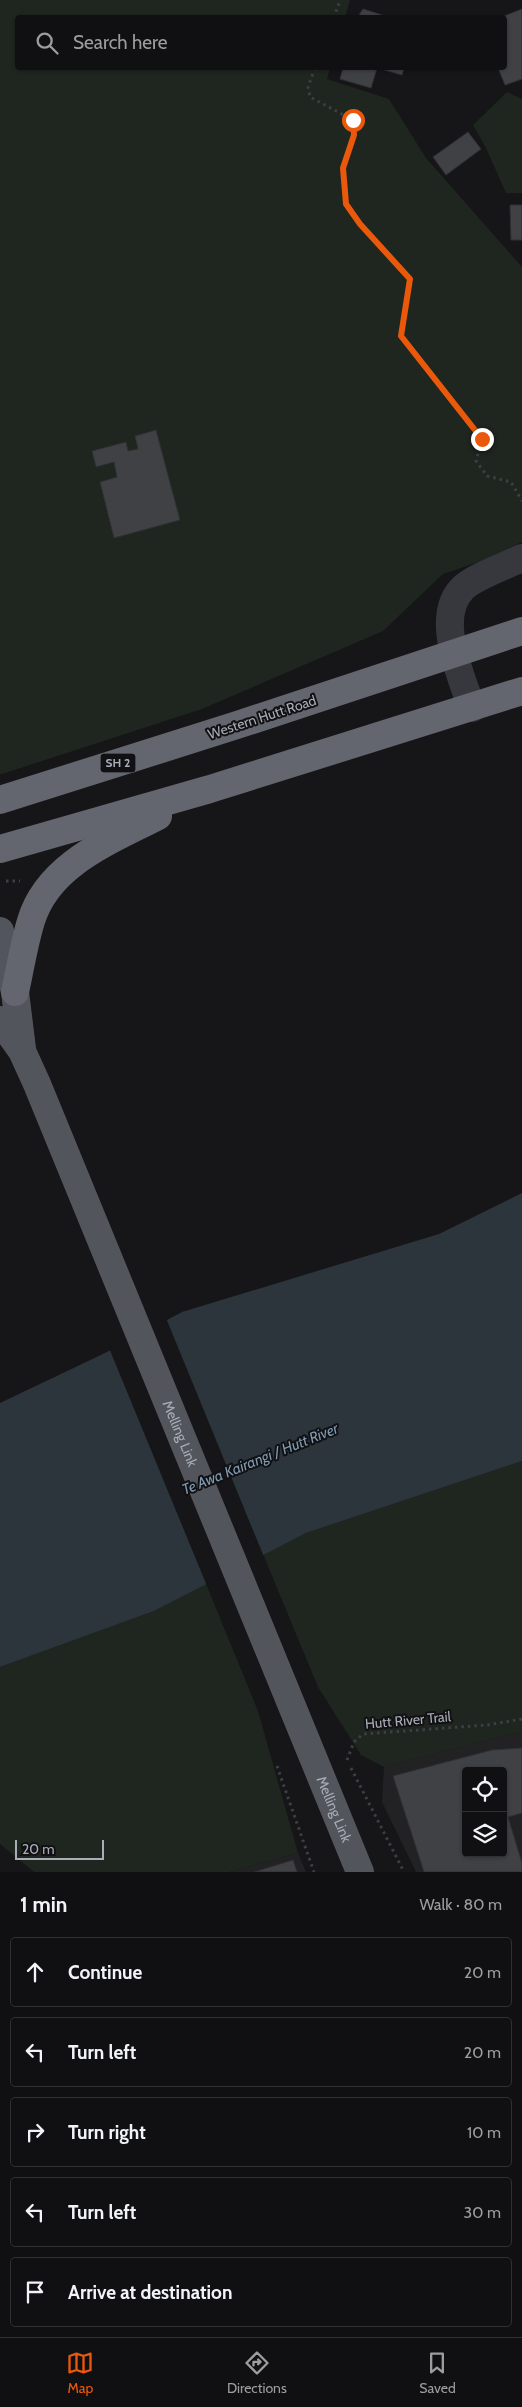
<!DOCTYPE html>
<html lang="en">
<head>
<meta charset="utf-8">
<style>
  body { margin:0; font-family:Cabin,sans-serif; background:#1e1e20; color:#f1f3f6 }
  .controls { position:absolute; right:15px; bottom:15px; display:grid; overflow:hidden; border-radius:5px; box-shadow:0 1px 4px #0004 }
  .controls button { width:45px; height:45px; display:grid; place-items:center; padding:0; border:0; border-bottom:1px solid #303032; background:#101012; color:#f1f3f6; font:25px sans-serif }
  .scale { position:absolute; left:15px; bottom:12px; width:89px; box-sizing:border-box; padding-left:5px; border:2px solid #a8adb8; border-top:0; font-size:14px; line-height:18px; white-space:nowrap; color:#a8adb8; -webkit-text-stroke:4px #111113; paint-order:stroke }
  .stop { position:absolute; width:15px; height:15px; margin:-11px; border:4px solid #ea580c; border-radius:50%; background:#fff }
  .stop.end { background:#ea580c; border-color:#fff; box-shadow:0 1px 5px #0008 }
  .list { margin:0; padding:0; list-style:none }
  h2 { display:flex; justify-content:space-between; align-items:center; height:65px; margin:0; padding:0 20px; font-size:21px }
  h2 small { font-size:16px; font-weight:400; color:#9c9d9f }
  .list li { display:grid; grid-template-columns:32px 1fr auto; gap:15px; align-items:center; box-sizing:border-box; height:70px; margin:0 10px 10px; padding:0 10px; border:1px solid #303032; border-radius:5px }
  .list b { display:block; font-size:19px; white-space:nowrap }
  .list em { font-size:16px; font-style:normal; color:#9c9d9f }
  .icon { flex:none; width:28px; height:28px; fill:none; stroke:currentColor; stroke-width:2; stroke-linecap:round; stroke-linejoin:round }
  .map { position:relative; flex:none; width:522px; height:1872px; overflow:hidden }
  .search { position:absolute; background:#101012; box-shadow:0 1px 4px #0004; left:15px; right:15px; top:15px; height:55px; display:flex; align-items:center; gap:12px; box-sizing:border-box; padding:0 18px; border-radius:5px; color:#9c9d9f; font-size:19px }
  .sheet { height:465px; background:#101012 }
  nav { display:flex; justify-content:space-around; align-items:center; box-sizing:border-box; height:70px; border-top:1px solid #303032; background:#101012; font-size:14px; color:#9c9d9f }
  nav a { display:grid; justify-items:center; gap:2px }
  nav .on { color:#ea580c }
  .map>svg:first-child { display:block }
</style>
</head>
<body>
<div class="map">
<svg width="522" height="1872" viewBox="0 0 522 1872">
  <rect width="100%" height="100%" fill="#161618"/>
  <!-- built -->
  <g fill="#222225" fill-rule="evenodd">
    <path d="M522 1733V1872H416L382 1802 384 1767 508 1735ZM466 1771H503V1853H466Z"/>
    <polygon points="298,1853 306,1872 229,1872"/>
  </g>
  <!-- green -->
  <g fill="#1e261f">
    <polygon points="0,0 350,0 345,17 18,18 18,68 330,68 327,79 389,99 426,158 522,267 522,542 490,558 443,574 383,631 202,709 2,774 0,774"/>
    <polygon points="507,92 522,99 522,193 506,193 486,148 473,125"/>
    <polygon points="522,1461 522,1733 508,1735 384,1767 361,1755 318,1687 263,1554 306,1533"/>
    <polygon points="206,1584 258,1711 298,1853 229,1872 34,1872 0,1844 0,1667 154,1611"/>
  </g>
  <!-- water -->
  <polygon fill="#2c353c" points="522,1193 522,1461 306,1533 154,1611 0,1667 0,1403 105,1353 182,1312 439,1234"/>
  <!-- pier -->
  <polygon fill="#161618" points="166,1318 264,1557 207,1586 109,1348"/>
  <!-- building -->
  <g fill="#404145" stroke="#303034" fill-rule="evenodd">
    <polygon points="363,9 392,18 357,18"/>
    <polygon points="522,9 522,79 505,85 498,68 504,68 504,18 499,18"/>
    <polygon points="343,68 377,68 371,88 340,79"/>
    <polygon points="378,68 404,68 402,75"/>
    <polygon points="468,132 481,149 446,175 433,157"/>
    <polygon points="510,205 522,205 522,240 511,240"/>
    <polygon points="156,430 180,520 114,538 100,482 117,477 114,462 96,467 92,451 126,442 128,451 138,449 135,436"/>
    <path d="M522 1748V1813L508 1817 522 1863V1872H424L393 1776 492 1750ZM466 1771H503V1853H466Z"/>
    <polygon points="293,1860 297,1872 254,1872"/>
  </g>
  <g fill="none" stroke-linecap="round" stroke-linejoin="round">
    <!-- path -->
    <g stroke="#3d3f44" stroke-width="3" stroke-dasharray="2.5 4" stroke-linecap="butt">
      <polyline points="334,18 340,0"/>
      <polyline points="315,68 308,87 310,97 353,120 354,135 343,168 346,204 360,224 410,279 401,336 482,439 476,461 487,476 511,482 522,501"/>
      <polyline points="6,881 20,881"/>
      <polyline points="347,1760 354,1742 363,1734 487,1725 522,1719"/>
      <polyline points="277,1766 314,1872"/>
      <polyline points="351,1768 404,1872"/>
    </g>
    <!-- minor -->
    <path stroke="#37383d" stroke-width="28" d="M472 708C461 676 433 615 464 587 477 576 505 566 522 558"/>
    <!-- major -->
    <g stroke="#53555c" stroke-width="28">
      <polyline points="0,931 15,992 22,1049"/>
      <path id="s1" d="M0 1020 22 1051 37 1084 360 1872"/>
    </g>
    <!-- highway -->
    <g stroke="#63666e" stroke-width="28">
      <polyline points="0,800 237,725 522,631"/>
      <polyline points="0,849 210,789 522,691"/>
      <path d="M15 992C20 969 24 944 31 921 48 864 110 841 158 816"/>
    </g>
  </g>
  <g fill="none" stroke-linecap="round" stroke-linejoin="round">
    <!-- route -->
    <polyline stroke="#ea580c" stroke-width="6" points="353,120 354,135 343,168 346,204 360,224 410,279 401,336 482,439"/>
  </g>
  <g text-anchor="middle" stroke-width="4" stroke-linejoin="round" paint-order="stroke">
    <!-- shield labels -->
    <rect fill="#111113" stroke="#7b7e86" stroke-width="1" x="100.5" y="753.5" width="35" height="19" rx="4"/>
    <g font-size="12" font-weight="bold" fill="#a8adb8">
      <text x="118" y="767">SH 2</text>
    </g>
    <!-- street labels -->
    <g font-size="14" fill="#a8adb8" stroke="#111113">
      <text transform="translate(262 717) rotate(-18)" y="5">Western Hutt Road</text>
      <text dy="5" stroke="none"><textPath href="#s1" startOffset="452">Melling Link</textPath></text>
      <text transform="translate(408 1720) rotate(-5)" y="5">Hutt River Trail</text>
      <text dy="5" stroke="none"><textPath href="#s1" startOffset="858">Melling Link</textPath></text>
    </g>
    <!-- water labels -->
    <g font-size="15" font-style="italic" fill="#7f9bb3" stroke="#111113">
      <text transform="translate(260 1459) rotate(-22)" y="5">Te Awa Kairangi / Hutt River</text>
    </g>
  </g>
</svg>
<div class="controls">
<button><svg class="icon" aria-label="locate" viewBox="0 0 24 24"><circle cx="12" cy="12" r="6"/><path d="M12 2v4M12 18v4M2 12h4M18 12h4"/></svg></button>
<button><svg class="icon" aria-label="layers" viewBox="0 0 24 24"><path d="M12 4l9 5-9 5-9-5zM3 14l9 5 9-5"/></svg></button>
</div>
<div class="scale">20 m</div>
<div class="stop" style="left:353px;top:120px"></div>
<div class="stop end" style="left:482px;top:439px"></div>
<div class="search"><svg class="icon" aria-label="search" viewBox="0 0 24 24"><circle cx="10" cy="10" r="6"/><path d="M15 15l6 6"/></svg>Search here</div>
</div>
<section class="sheet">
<h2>1 min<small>Walk · 80 m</small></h2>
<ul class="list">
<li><svg class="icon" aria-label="ahead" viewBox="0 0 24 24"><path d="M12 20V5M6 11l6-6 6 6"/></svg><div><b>Continue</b></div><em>20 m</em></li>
<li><svg class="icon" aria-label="left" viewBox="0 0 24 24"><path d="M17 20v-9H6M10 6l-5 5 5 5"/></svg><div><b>Turn left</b></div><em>20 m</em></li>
<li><svg class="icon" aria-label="right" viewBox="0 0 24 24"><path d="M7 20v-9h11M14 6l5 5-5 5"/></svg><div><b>Turn right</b></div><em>10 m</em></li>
<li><svg class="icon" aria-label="left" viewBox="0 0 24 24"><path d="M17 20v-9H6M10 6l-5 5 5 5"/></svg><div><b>Turn left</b></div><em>30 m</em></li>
<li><svg class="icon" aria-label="arrive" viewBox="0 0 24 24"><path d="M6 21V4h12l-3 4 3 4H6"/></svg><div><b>Arrive at destination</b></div></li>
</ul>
</section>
<nav>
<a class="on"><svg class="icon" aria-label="map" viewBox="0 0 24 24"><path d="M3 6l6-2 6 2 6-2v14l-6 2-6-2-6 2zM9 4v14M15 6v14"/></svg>Map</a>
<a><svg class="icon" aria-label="directions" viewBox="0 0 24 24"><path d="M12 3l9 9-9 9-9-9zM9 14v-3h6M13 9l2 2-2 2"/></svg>Directions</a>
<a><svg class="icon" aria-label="saved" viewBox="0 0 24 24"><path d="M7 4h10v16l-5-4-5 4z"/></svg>Saved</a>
</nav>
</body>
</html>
